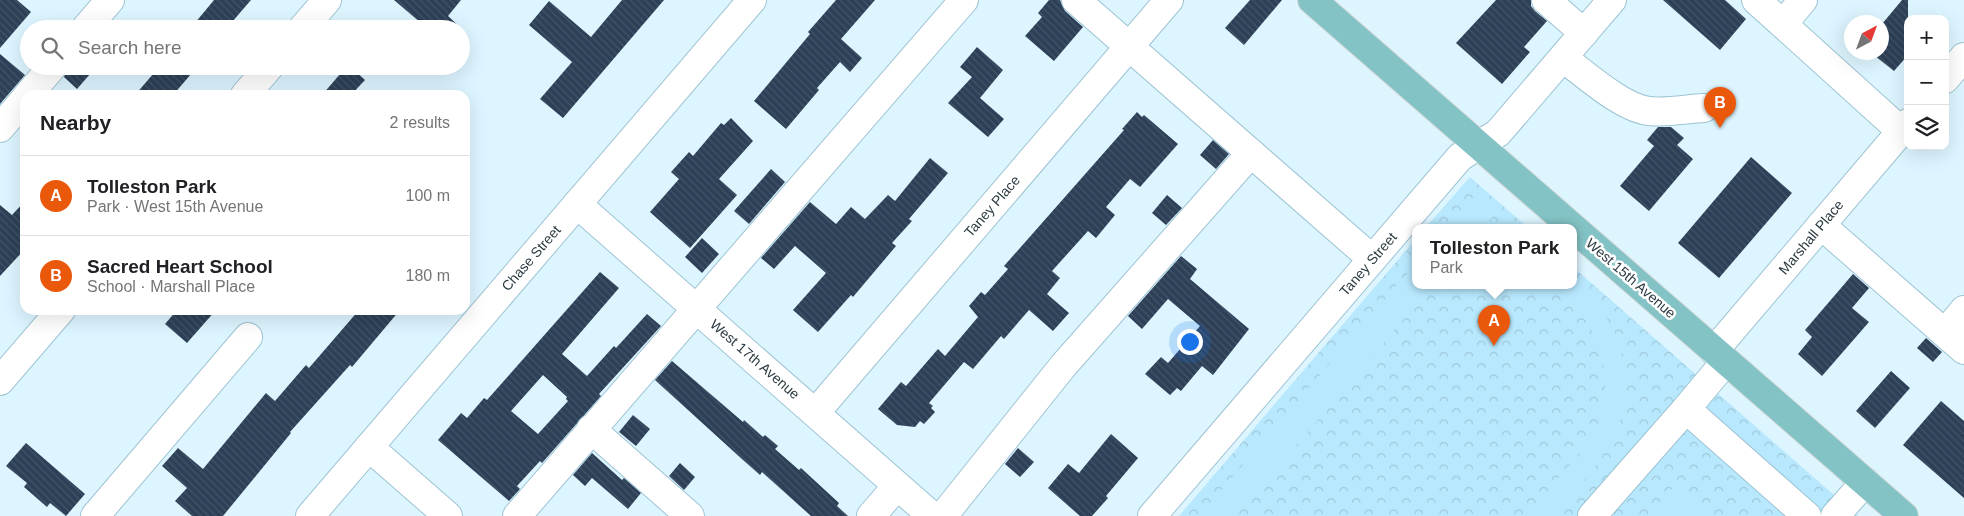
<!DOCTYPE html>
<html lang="en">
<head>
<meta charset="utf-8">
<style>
  body { margin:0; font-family:Arial,sans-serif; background:#f2f2f2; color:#202124 }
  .controls { position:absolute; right:15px; top:15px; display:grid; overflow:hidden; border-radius:10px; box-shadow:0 5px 20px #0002 }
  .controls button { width:45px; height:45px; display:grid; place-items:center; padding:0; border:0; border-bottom:1px solid #e0e0e0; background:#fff; color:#202124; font:25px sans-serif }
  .compass { position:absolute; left:1844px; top:15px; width:45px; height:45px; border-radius:50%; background:#fff; box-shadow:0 5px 20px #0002; rotate:41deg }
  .you { position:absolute; left:1189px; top:341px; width:18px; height:18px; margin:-12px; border:4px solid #fff; border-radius:50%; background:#1a73e8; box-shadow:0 0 0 8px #1a73e833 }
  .badge { display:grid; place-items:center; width:32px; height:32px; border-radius:50%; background:#ea580c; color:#fff; font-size:16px; font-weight:700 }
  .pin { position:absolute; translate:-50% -41px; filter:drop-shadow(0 1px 2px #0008) }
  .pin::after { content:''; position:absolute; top:26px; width:18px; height:15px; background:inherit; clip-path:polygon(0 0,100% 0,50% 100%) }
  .popup { position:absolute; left:1412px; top:224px; width:165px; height:65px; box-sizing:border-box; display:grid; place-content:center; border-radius:10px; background:#fff; filter:drop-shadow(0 1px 4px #0005); font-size:16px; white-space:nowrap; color:#757577 }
  .popup b { font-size:19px; color:#202124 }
  .popup::after { content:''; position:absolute; left:50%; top:100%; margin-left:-10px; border:10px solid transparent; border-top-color:#fff }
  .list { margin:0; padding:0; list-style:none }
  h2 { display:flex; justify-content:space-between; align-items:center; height:65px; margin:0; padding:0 20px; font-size:21px }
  h2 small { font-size:16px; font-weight:400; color:#757577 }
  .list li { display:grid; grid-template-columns:32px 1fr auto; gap:15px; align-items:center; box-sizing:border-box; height:80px; padding:0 20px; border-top:1px solid #e0e0e0 }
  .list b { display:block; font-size:19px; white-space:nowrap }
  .list p { margin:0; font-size:16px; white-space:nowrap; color:#757577 }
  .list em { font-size:16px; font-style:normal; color:#757577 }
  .icon { flex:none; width:28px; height:28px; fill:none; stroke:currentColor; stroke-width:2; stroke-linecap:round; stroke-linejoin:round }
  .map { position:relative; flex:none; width:1964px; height:516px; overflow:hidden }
  .search { position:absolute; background:#fff; box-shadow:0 5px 20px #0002; left:20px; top:20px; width:450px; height:55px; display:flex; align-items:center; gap:12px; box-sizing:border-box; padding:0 18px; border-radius:28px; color:#757577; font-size:19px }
  .panel { position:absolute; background:#fff; box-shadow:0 5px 20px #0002; left:20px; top:90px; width:450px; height:225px; border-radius:15px }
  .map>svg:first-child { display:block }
</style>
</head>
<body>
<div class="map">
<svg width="1964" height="516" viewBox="0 0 1964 516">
  <defs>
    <pattern id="park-crowns" width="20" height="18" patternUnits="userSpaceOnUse" patternTransform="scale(1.25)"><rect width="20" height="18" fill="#b8e8fd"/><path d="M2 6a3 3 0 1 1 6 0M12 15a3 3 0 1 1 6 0" fill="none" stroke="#9ec8da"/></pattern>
    <pattern id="building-back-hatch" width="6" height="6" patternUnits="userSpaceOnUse" patternTransform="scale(1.25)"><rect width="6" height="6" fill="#2d4057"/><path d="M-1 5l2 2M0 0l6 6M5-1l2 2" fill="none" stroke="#435468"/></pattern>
  </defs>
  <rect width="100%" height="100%" fill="#ddf5ff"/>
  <!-- park -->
  <g fill="url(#park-crowns)">
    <polygon points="1470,177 1527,227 1426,227"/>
    <polygon points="1415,240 1415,285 1573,285 1573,267 1858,516 1179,516"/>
  </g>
  <!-- pitch -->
  <g fill="#b8e8fd">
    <polygon points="1475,195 1496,213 1484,227 1447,227"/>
    <polygon points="1415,264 1415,285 1446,285 1428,295 1415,306 1236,516 1199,516"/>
    <path d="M1573 279C1624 320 1642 389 1608 447 1594 472 1571 494 1553 516H1526C1540 500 1554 483 1568 467 1576 458 1584 450 1590 440 1614 400 1609 344 1577 309 1567 299 1556 292 1543 285H1573Z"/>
    <polygon points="1675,485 1710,516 1648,516"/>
  </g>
  <!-- building -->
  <g fill="url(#building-back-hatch)" fill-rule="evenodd">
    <polygon points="0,0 17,0 31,12 0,48"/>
    <polygon points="214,0 251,0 226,29 190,29"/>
    <polygon points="394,0 461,0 448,16 462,29 428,29"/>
    <polygon points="622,0 664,0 563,118 540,99 572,62 529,25 549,1 591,37"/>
    <polygon points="836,0 875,0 841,39 862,58 850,72 840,62 817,88 819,90 786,129 754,101 810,34 808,32"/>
    <polygon points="1049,0 1060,0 1065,11 1083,27 1054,61 1025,36 1042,17 1038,13"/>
    <polygon points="1250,0 1282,0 1244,45 1225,28"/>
    <polygon points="1496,0 1531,0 1531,6 1535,11 1547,21 1524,47 1530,52 1502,84 1456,43"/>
    <polygon points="1663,0 1725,0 1746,19 1720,50"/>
    <polygon points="1902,0 1908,0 1908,55 1894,71 1870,52 1882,52 1882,24"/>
    <polygon points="977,47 1003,70 980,98 1004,119 988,137 948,103 972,77 960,67"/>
    <polygon points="0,54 25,75 0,104"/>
    <polygon points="68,66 97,66 77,89 64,77"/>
    <polygon points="160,66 198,66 173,95 135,95"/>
    <polygon points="347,66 350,66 365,80 351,95 322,95"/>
    <polygon points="1137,112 1142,117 1144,115 1178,144 1140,187 1130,179 1106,207 1115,215 1096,238 1088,231 1052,271 1060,278 1047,294 1069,313 1053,331 1029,310 1004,339 1001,336 973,369 964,362 929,403 933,406 931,408 935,412 924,424 920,421 915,427 897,425 878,409 901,382 906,386 938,349 945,356 978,317 969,306 981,292 985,295 1008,269 1004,266 1124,130 1122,129"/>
    <polygon points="731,118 753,141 719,179 737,195 690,248 650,212 679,179 671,172 689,152 693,156 721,123 724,125"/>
    <polygon points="1658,127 1671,127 1684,138 1677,145 1693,159 1649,211 1620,186 1654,146 1647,140"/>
    <polygon points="1213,140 1229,154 1216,169 1200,155"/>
    <polygon points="1751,157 1792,193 1719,278 1678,243"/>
    <polygon points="930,158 948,173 909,219 912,221 892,243 896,246 853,297 851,295 818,332 793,310 826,273 795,246 774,269 761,258 810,202 836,224 851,207 865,219 888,195 895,201"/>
    <polygon points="771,169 785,182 749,224 734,211"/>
    <polygon points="1167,195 1182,208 1166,225 1152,213"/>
    <polygon points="25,201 25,249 0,276 0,205 12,215"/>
    <polygon points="702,238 719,254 702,273 685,257"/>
    <polygon points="1181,256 1197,269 1190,279 1249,329 1213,375 1202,366 1181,391 1177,388 1170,395 1145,374 1161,357 1168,363 1200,326 1168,299 1142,329 1128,316"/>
    <path d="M600 272 619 288 562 354 587 376 614 346 616 348 647 314 661 326 599 394 601 396 542 463 540 461 517 486 520 489 509 501 438 440 461 413 467 418 484 398 487 400ZM543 375 567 397 566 399 568 401 538 434 511 411Z"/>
    <polygon points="1853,274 1869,288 1852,308 1869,322 1822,376 1798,354 1812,337 1805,330"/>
    <polygon points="177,310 216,310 187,343 165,324"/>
    <polygon points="359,310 400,310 352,367 350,365 290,432 291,433 223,516 192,516 175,501 187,488 162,466 178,448 203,469 266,393 275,401 306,365 309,368"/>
    <polygon points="1926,338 1942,352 1933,362 1917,348"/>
    <polygon points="672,361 743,422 744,420 763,437 765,435 778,446 775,449 799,470 801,468 839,503 837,506 848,516 811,516 762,472 760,475 743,460 655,380"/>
    <polygon points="1891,371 1910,388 1875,428 1856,411"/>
    <polygon points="1941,401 1964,421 1964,498 1903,445"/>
    <polygon points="633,415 650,429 636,446 619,432"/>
    <polygon points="1111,434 1138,458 1106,496 1108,498 1092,516 1080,516 1048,488 1068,464 1079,473"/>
    <polygon points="26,443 85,494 66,516 50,503 47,507 24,487 27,483 6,466"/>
    <polygon points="1018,448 1034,462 1020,477 1005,464"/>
    <polygon points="592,453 622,480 624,478 641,493 628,509 592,478 585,486 573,475"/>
    <polygon points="680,463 695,477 684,490 669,476"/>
  </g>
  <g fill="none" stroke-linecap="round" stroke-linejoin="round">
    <!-- minor casing -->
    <g stroke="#9ec4d4" stroke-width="30">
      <g id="minor">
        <polyline points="1076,0 1372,259"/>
        <polyline points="1546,0 1584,33"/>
        <polyline points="1756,0 1901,131"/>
        <polyline points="1783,24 1803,0"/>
        <polyline points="85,29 110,0"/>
        <polyline points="302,29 327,0"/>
        <path d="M1563 58C1585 74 1622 108 1649 111 1666 113 1686 109 1704 108"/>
        <polyline points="1945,79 1964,57"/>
        <polyline points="28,95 53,66"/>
        <polyline points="245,95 270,66"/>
        <polyline points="0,128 25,99"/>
        <polyline points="577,204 932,516"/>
        <polyline points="1821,225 1964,350"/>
        <polyline points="1945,333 1964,310"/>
        <polyline points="1714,351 1908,123"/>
        <polyline points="1726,361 1686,409 1807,516"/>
        <polyline points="0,381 61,310"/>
        <polyline points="816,412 1169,0"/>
        <polyline points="591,429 690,516"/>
        <polyline points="369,447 448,516"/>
        <polyline points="95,516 248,337"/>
        <polyline points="310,516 752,0"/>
        <polyline points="517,516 964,0"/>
        <polyline points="871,516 897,486"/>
        <polyline points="943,516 1063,366 1251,153"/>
        <polyline points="1152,516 1460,157 1498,133 1612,0"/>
        <polyline points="1592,516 1686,409"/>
        <polyline points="1835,516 1865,482"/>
      </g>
    </g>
    <!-- major casing -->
    <g stroke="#d5d8d9" stroke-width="30">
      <polyline id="major" points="1312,0 1904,516"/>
    </g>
    <!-- minor -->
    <use href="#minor" stroke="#fff" stroke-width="28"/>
    <!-- major -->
    <use href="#major" stroke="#83c3c5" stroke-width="28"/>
  </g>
  <g text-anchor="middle" stroke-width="5" stroke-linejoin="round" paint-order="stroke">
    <!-- street labels -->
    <g font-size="14" fill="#2c3b42" stroke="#fff">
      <text transform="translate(992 206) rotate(-49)" y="5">Taney Place</text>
      <text transform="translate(1811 237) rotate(-50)" y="5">Marshall Place</text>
      <text transform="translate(531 258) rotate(-49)" y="5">Chase Street</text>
      <text transform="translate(1368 264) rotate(-49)" y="5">Taney Street</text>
      <text transform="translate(1631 278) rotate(41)" y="5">West 15th Avenue</text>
      <text transform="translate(755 359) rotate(41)" y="5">West 17th Avenue</text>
    </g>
  </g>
</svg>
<div class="controls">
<button>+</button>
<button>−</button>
<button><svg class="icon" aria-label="layers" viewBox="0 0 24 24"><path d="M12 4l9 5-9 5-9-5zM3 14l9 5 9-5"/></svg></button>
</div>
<svg class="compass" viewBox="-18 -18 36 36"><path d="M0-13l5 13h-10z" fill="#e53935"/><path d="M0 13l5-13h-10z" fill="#757577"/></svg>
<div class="you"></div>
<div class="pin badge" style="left:1494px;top:346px">A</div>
<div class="popup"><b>Tolleston Park</b>Park</div>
<div class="pin badge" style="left:1720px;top:128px">B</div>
<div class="search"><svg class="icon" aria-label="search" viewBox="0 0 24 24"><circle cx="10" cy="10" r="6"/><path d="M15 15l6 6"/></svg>Search here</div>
<section class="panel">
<h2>Nearby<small>2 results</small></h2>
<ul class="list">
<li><span class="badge">A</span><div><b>Tolleston Park</b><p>Park · West 15th Avenue</p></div><em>100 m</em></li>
<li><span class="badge">B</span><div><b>Sacred Heart School</b><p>School · Marshall Place</p></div><em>180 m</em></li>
</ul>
</section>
</div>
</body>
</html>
